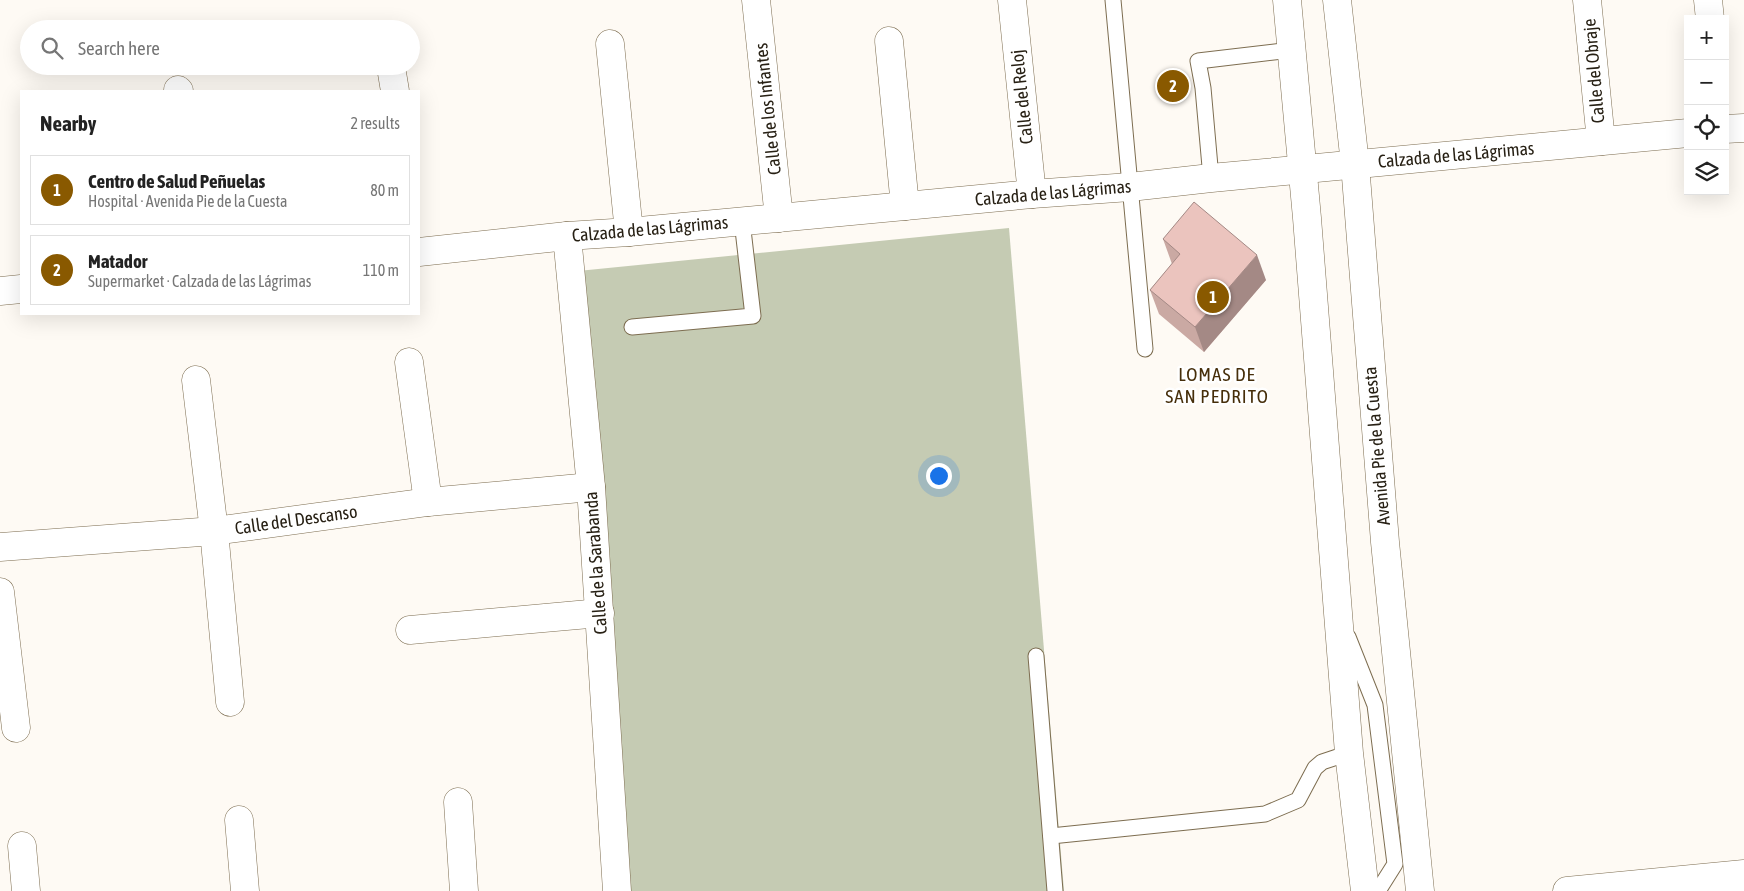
<!DOCTYPE html>
<html lang="en">
<head>
<meta charset="utf-8">
<style>
  body { margin:0; font-family:"Asap Condensed",sans-serif; background:#f6f6f6; color:#222 }
  .controls { position:absolute; right:15px; top:15px; display:grid; overflow:hidden; border-radius:0px; box-shadow:0 5px 20px #0002 }
  .controls button { width:45px; height:45px; display:grid; place-items:center; padding:0; border:0; border-bottom:1px solid #e0e0e0; background:#fff; color:#222; font:25px sans-serif }
  .you { position:absolute; left:938px; top:475px; width:18px; height:18px; margin:-12px; border:4px solid #fff; border-radius:50%; background:#1a73e8; box-shadow:0 0 0 8px #1a73e833 }
  .badge { display:grid; place-items:center; width:32px; height:32px; border-radius:50%; background:#895900; color:#fff; font-size:16px; font-weight:700 }
  .pin { position:absolute; translate:-50% -50%; border:2px solid #fff; box-shadow:0 1px 5px #0006 }
  .list { margin:0; padding:0; list-style:none }
  h2 { display:flex; justify-content:space-between; align-items:center; height:65px; margin:0; padding:0 20px; font-size:21px }
  h2 small { font-size:16px; font-weight:400; color:#767676 }
  .list li { display:grid; grid-template-columns:32px 1fr auto; gap:15px; align-items:center; box-sizing:border-box; height:70px; margin:0 10px 10px; padding:0 10px; border:1px solid #e0e0e0; border-radius:0px }
  .list b { display:block; font-size:19px; white-space:nowrap }
  .list p { margin:0; font-size:16px; white-space:nowrap; color:#767676 }
  .list em { font-size:16px; font-style:normal; color:#767676 }
  .icon { flex:none; width:28px; height:28px; fill:none; stroke:currentColor; stroke-width:2; stroke-linecap:round; stroke-linejoin:round }
  .map { position:relative; flex:none; width:1744px; height:891px; overflow:hidden }
  .search { position:absolute; background:#fff; box-shadow:0 5px 20px #0002; left:20px; top:20px; width:400px; height:55px; display:flex; align-items:center; gap:12px; box-sizing:border-box; padding:0 18px; border-radius:28px; color:#767676; font-size:19px }
  .panel { position:absolute; background:#fff; box-shadow:0 5px 20px #0002; left:20px; top:90px; width:400px; height:225px; border-radius:0px }
  .map>svg:first-child { display:block }
</style>
</head>
<body>
<div class="map">
<svg width="1744" height="891" viewBox="0 0 1744 891">
  <rect width="100%" height="100%" fill="#fefaf4"/>
  <!-- green -->
  <polygon fill="#c5cbb3" points="1009,228 1064,891 628,891 578,271"/>
  <g fill="none" stroke-linecap="round" stroke-linejoin="round">
    <!-- service casing -->
    <g stroke="#7d6d50" stroke-width="17">
      <g id="service">
        <polyline points="1113,0 1145,349"/>
        <polyline points="1211,178 1203,88 1198,61 1291,50"/>
        <polyline points="632,327 753,316 742,221"/>
        <polyline points="1348,637 1375,705 1395,864 1378,891"/>
        <polyline points="1036,656 1055,891"/>
        <polyline points="1051,836 1265,814 1298,800 1315,768 1322,762 1349,753"/>
        <polyline points="1720,891 1744,889"/>
      </g>
    </g>
    <!-- minor casing -->
    <g stroke="#7d6d50" stroke-width="29">
      <g id="minor">
        <polyline points="756,0 779,218"/>
        <polyline points="1012,0 1032,194"/>
        <polyline points="1587,0 1601,141"/>
        <polyline points="1708,0 1710,19"/>
        <polyline points="889,41 905,206"/>
        <polyline points="610,44 629,232"/>
        <polyline points="391,67 395,91"/>
        <polyline points="178,90 179,91"/>
        <polyline points="1725,129 1744,128"/>
        <polyline points="567,236 591,487 617,891"/>
        <polyline points="419,252 567,236 629,232 1032,194 1130,187 1211,178 1688,133"/>
        <polyline points="0,291 21,289"/>
        <polyline points="409,362 428,502"/>
        <polyline points="196,380 214,531 230,702"/>
        <polyline points="0,547 214,531 428,502 591,487"/>
        <polyline points="0,592 16,728"/>
        <polyline points="410,630 600,613"/>
        <polyline points="458,802 464,891"/>
        <polyline points="239,820 245,891"/>
        <polyline points="22,846 26,891"/>
      </g>
    </g>
    <!-- secondary casing -->
    <g stroke="#7d6d50" stroke-width="29">
      <g id="secondary">
        <polyline points="1287,0 1307,218 1349,753 1365,891"/>
        <polyline points="1337,0 1355,164 1385,542 1420,891"/>
        <polyline points="1567,891 1744,874"/>
      </g>
    </g>
    <!-- service -->
    <use href="#service" stroke="#fff" stroke-width="15"/>
    <!-- minor -->
    <use href="#minor" stroke="#fff" stroke-width="28"/>
    <!-- secondary -->
    <use href="#secondary" stroke="#fff" stroke-width="28"/>
  </g>
  <!-- wall -->
  <polygon fill="#caa9a3" points="1163,239 1266,280 1204,352 1159,314 1150,290 1172,264"/>
  <!-- shaded-wall -->
  <polygon fill="#a48985" points="1257,255 1266,280 1204,352 1195,327"/>
  <!-- building -->
  <polygon fill="#ebc4be" stroke="#a48985" points="1194,202 1257,255 1195,327 1150,290 1180,254 1163,239"/>
  <g text-anchor="middle" stroke-width="5" stroke-linejoin="round" paint-order="stroke">
    <!-- street labels -->
    <g font-size="18" fill="#272014" stroke="#fff">
      <text transform="translate(1594 71) rotate(-95)" y="6">Calle del Obraje</text>
      <text transform="translate(1022 97) rotate(-96)" y="6">Calle del Reloj</text>
      <text transform="translate(768 109) rotate(-96)" y="6">Calle de los Infantes</text>
      <text transform="translate(1456 155) rotate(-5)" y="6">Calzada de las Lágrimas</text>
      <text transform="translate(1053 193) rotate(-5)" y="6">Calzada de las Lágrimas</text>
      <text transform="translate(650 229) rotate(-5)" y="6">Calzada de las Lágrimas</text>
      <text transform="translate(1377 446) rotate(-95)" y="6">Avenida Pie de la Cuesta</text>
      <text transform="translate(296 520) rotate(-8)" y="6">Calle del Descanso</text>
      <text transform="translate(596 563) rotate(-94)" y="6">Calle de la Sarabanda</text>
    </g>
    <!-- neighbourhood labels -->
    <g font-size="19" letter-spacing="1" fill="#462e0a" stroke="#fff">
      <text x="1217" y="381">LOMAS DE<tspan x="1217" dy="22">SAN PEDRITO</tspan></text>
    </g>
  </g>
</svg>
<div class="controls">
<button>+</button>
<button>−</button>
<button><svg class="icon" aria-label="locate" viewBox="0 0 24 24"><circle cx="12" cy="12" r="6"/><path d="M12 2v4M12 18v4M2 12h4M18 12h4"/></svg></button>
<button><svg class="icon" aria-label="layers" viewBox="0 0 24 24"><path d="M12 4l9 5-9 5-9-5zM3 14l9 5 9-5"/></svg></button>
</div>
<div class="you"></div>
<div class="pin badge" style="left:1213px;top:297px">1</div>
<div class="pin badge" style="left:1173px;top:86px">2</div>
<div class="search"><svg class="icon" aria-label="search" viewBox="0 0 24 24"><circle cx="10" cy="10" r="6"/><path d="M15 15l6 6"/></svg>Search here</div>
<section class="panel">
<h2>Nearby<small>2 results</small></h2>
<ul class="list">
<li><span class="badge">1</span><div><b>Centro de Salud Peñuelas</b><p>Hospital · Avenida Pie de la Cuesta</p></div><em>80 m</em></li>
<li><span class="badge">2</span><div><b>Matador</b><p>Supermarket · Calzada de las Lágrimas</p></div><em>110 m</em></li>
</ul>
</section>
</div>
</body>
</html>
